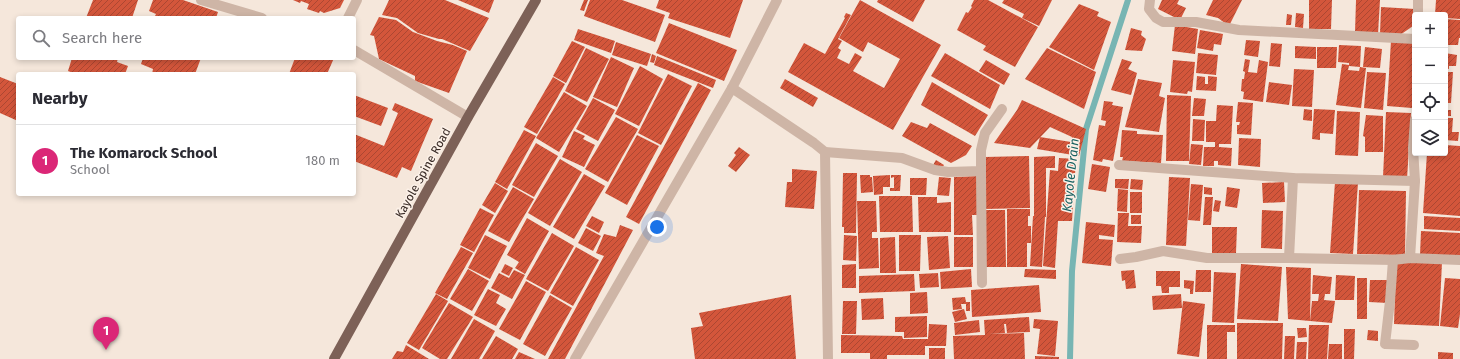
<!DOCTYPE html>
<html lang="en">
<head>
<meta charset="utf-8">
<style>
  body { margin:0; font-family:"Fira Sans",sans-serif; background:#f7f7f7; color:#2b2b33 }
  .controls { position:absolute; right:12px; top:12px; display:grid; overflow:hidden; border-radius:4px; box-shadow:0 2px 6px #0003 }
  .controls button { width:36px; height:36px; display:grid; place-items:center; padding:0; border:0; border-bottom:1px solid #e1e1e2; background:#fff; color:#2b2b33; font:20px sans-serif }
  .you { position:absolute; left:657px; top:227px; width:14px; height:14px; margin:-10px; border:3px solid #fff; border-radius:50%; background:#1a73e8; box-shadow:0 0 0 6px #1a73e833 }
  .badge { display:grid; place-items:center; width:26px; height:26px; border-radius:50%; background:#db2777; color:#fff; font-size:13px; font-weight:700 }
  .pin { position:absolute; translate:-50% -33px; filter:drop-shadow(0 1px 2px #0008) }
  .pin::after { content:''; position:absolute; top:21px; width:14px; height:12px; background:inherit; clip-path:polygon(0 0,100% 0,50% 100%) }
  .list { margin:0; padding:0; list-style:none }
  h2 { display:flex; justify-content:space-between; align-items:center; height:52px; margin:0; padding:0 16px; font-size:17px }
  h2 small { font-size:13px; font-weight:400; color:#7c7c81 }
  .list li { display:grid; grid-template-columns:26px 1fr auto; gap:12px; align-items:center; box-sizing:border-box; height:72px; padding:0 16px; border-top:1px solid #e1e1e2 }
  .list b { display:block; font-size:15px; white-space:nowrap }
  .list p { margin:0; font-size:13px; white-space:nowrap; color:#7c7c81 }
  .list em { font-size:13px; font-style:normal; color:#7c7c81 }
  .icon { flex:none; width:22px; height:22px; fill:none; stroke:currentColor; stroke-width:2; stroke-linecap:round; stroke-linejoin:round }
  .map { position:relative; flex:none; width:1460px; height:359px; overflow:hidden }
  .search { position:absolute; background:#fff; box-shadow:0 2px 6px #0003; left:16px; top:16px; width:340px; height:44px; display:flex; align-items:center; gap:10px; box-sizing:border-box; padding:0 14px; border-radius:4px; color:#7c7c81; font-size:15px }
  .panel { position:absolute; background:#fff; box-shadow:0 2px 6px #0003; left:16px; top:72px; width:340px; height:124px; border-radius:4px }
  .map>svg:first-child { display:block }
</style>
</head>
<body>
<div class="map">
<svg width="1460" height="359" viewBox="0 0 1460 359">
  <defs>
    <pattern id="building-hatch" width="6" height="6" patternUnits="userSpaceOnUse"><rect width="6" height="6" fill="#d3563b"/><path d="M-1 1l2-2M0 6l6-6M5 7l2-2" fill="none" stroke="#ac4732"/></pattern>
  </defs>
  <rect width="100%" height="100%" fill="#f5e7db"/>
  <g fill="none" stroke-linecap="round" stroke-linejoin="round">
    <!-- stream -->
    <polyline stroke="#77b5b3" stroke-width="6" points="1070,359 1072,271 1086,129 1128,0"/>
  </g>
  <!-- building -->
  <g fill="url(#building-hatch)">
    <polygon points="93,0 138,0 132,18 86,18"/>
    <polygon points="153,0 183,0 218,12 216,18 154,18 156,14 149,11"/>
    <polygon points="293,0 344,0 340,8 324,13 320,11 319,13 307,9 309,4 301,1 300,3"/>
    <polygon points="389,0 445,0 489,18 470,51 442,39 439,39 418,33 397,18 382,15"/>
    <polygon points="458,0 494,0 489,13"/>
    <polygon points="584,0 588,0 584,11 580,10"/>
    <polygon points="590,0 622,0 665,15 655,42 584,16"/>
    <polygon points="659,0 743,0 730,38 668,18 670,13 656,8"/>
    <polygon points="860,0 941,45 893,130 788,72 804,43 825,54 845,18 844,17 846,13 851,15 838,39 842,41 838,48 841,50 837,58 849,64 855,53 862,57 853,71 884,88 900,59 868,42 863,52 839,38"/>
    <polygon points="878,0 925,0 913,22 877,2"/>
    <polygon points="974,0 988,0 1038,27 1015,67 983,50 986,46 957,30 966,12 968,13 972,7 971,6"/>
    <polygon points="1004,0 1052,0 1039,26 1022,18 1024,14 1002,3"/>
    <polygon points="1162,0 1179,0 1177,4 1186,8 1180,20 1158,9"/>
    <polygon points="1213,0 1242,0 1229,26 1218,18 1206,15"/>
    <polygon points="1309,0 1332,0 1331,29 1309,29"/>
    <polygon points="1356,0 1380,0 1378,34 1355,33"/>
    <polygon points="1436,0 1460,0 1460,19 1445,18 1445,15 1435,15"/>
    <polygon points="1079,4 1099,12 1097,16 1111,22 1094,70 1049,47"/>
    <polygon points="1381,7 1415,9 1413,26 1400,35 1380,34"/>
    <polygon points="1296,13 1304,14 1303,28 1295,27"/>
    <polygon points="1287,14 1292,15 1291,25 1286,25"/>
    <polygon points="379,17 396,20 413,32 437,41 453,45 467,51 449,93 415,81 415,76 379,59 374,36 370,35"/>
    <polygon points="1445,19 1460,20 1460,38 1459,38 1458,45 1445,45"/>
    <polygon points="669,23 737,50 724,81 656,53"/>
    <polygon points="1175,25 1198,29 1195,54 1172,51"/>
    <polygon points="1131,28 1142,31 1141,35 1146,39 1142,51 1125,50"/>
    <polygon points="578,29 615,41 611,53 574,40"/>
    <polygon points="1200,30 1223,34 1221,45 1214,44 1213,51 1197,48"/>
    <polygon points="1246,40 1260,41 1258,57 1244,55"/>
    <polygon points="572,41 585,47 566,83 553,76"/>
    <polygon points="1391,41 1415,43 1415,71 1412,108 1387,106"/>
    <polygon points="616,42 651,54 647,66 612,55"/>
    <polygon points="1271,43 1282,44 1280,67 1269,66"/>
    <polygon points="1339,45 1361,46 1360,67 1349,66 1348,70 1359,71 1360,67 1366,68 1361,108 1336,105 1342,64 1349,65 1349,63 1338,62"/>
    <polygon points="1295,46 1316,47 1316,59 1295,58"/>
    <polygon points="1317,47 1337,47 1336,68 1317,68"/>
    <polygon points="1365,47 1382,49 1380,68 1363,67"/>
    <polygon points="586,48 609,59 587,102 565,91"/>
    <polygon points="1047,48 1096,72 1084,109 1025,79"/>
    <polygon points="945,53 1000,85 990,109 931,76"/>
    <polygon points="1198,53 1218,55 1216,75 1196,73"/>
    <polygon points="1445,53 1457,55 1456,66 1449,66 1449,69 1445,68"/>
    <polygon points="652,54 656,56 654,63 650,62"/>
    <polygon points="657,56 716,80 713,88 654,65"/>
    <polygon points="611,57 634,68 617,107 593,97"/>
    <polygon points="72,58 118,58 117,62 128,66 125,74 76,74 68,71"/>
    <polygon points="143,58 201,58 195,74 152,74 153,69 141,64"/>
    <polygon points="295,58 334,58 327,74 289,74"/>
    <polygon points="1122,59 1132,62 1128,69 1137,73 1131,95 1111,90"/>
    <polygon points="1245,59 1250,60 1248,72 1257,73 1259,60 1268,62 1263,102 1243,99 1244,92 1241,91 1242,79 1244,79 1245,72 1243,71"/>
    <polygon points="986,60 1010,74 1004,85 979,71"/>
    <polygon points="1173,60 1195,62 1192,92 1188,91 1187,94 1170,92"/>
    <polygon points="640,66 663,79 639,126 615,114"/>
    <polygon points="1294,69 1314,70 1312,107 1292,106"/>
    <polygon points="1367,72 1386,73 1383,110 1364,108"/>
    <polygon points="1445,72 1453,72 1451,103 1445,103"/>
    <polygon points="668,74 692,86 661,145 638,133"/>
    <polygon points="1197,76 1205,77 1205,84 1208,84 1208,76 1217,77 1216,91 1196,90"/>
    <polygon points="0,77 18,84 18,121 0,113"/>
    <polygon points="553,77 565,84 537,134 524,127"/>
    <polygon points="785,79 818,98 813,107 780,88"/>
    <polygon points="1138,79 1162,83 1159,96 1165,98 1159,132 1125,127"/>
    <polygon points="932,82 988,115 975,136 921,105"/>
    <polygon points="1269,82 1292,85 1289,105 1266,102"/>
    <polygon points="698,83 711,90 639,224 626,217"/>
    <polygon points="564,92 587,106 559,152 536,138"/>
    <polygon points="354,95 388,108 381,126 354,116"/>
    <polygon points="1167,95 1191,96 1189,161 1166,161"/>
    <polygon points="593,98 615,110 598,141 576,129"/>
    <polygon points="1194,98 1206,99 1204,116 1192,116"/>
    <polygon points="1022,100 1086,129 1079,156 1037,149 1040,137 1071,142 1072,137 1050,127 1030,148 994,143 1017,110"/>
    <polygon points="1104,101 1113,102 1112,105 1123,107 1113,161 1103,159 1102,162 1093,160 1099,125 1105,126 1106,121 1101,120"/>
    <polygon points="1238,102 1253,103 1251,135 1237,134 1237,125 1239,125 1240,122 1236,122"/>
    <polygon points="395,103 433,119 411,171 402,167 397,178 354,161 354,134 384,146 398,113 392,110"/>
    <polygon points="1217,105 1233,106 1231,144 1219,144 1219,147 1232,148 1231,166 1218,165 1218,161 1214,161 1214,166 1203,166 1204,147 1215,147 1215,142 1206,142 1206,121 1216,121"/>
    <polygon points="1304,109 1312,110 1312,121 1303,120"/>
    <polygon points="1314,109 1335,110 1333,134 1320,133 1320,140 1312,139"/>
    <rect x="1445" y="110" width="6" height="6"/>
    <polygon points="1337,111 1360,112 1358,156 1335,155"/>
    <polygon points="1386,112 1411,113 1407,179 1383,177"/>
    <polygon points="1366,115 1383,116 1383,152 1365,152 1365,137 1363,136"/>
    <polygon points="616,117 638,129 608,182 585,169"/>
    <polygon points="1445,118 1453,118 1452,132 1459,132 1458,141 1445,140"/>
    <polygon points="1193,119 1205,120 1204,141 1192,141"/>
    <polygon points="911,122 927,128 930,123 972,146 966,155 951,163 902,136"/>
    <polygon points="524,130 536,136 507,189 495,182"/>
    <polygon points="1122,130 1137,131 1137,134 1163,135 1161,163 1122,161 1123,157 1120,157"/>
    <polygon points="574,131 585,136 583,139 595,145 584,167 562,157"/>
    <polygon points="637,135 659,146 627,205 605,193"/>
    <polygon points="1239,138 1261,139 1260,167 1238,165"/>
    <polygon points="536,143 558,156 534,197 512,185"/>
    <polygon points="1191,144 1203,145 1201,165 1189,164"/>
    <polygon points="1445,145 1460,146 1460,216 1423,213 1427,153 1445,153"/>
    <polygon points="739,147 750,155 736,172 728,166 736,155 734,153"/>
    <polygon points="1029,156 1030,208 985,209 984,157"/>
    <polygon points="1055,156 1055,168 1046,168 1046,217 1045,217 1042,267 1030,266 1033,216 1039,216 1034,216 1034,157"/>
    <polygon points="1059,158 1076,159 1072,221 1058,221 1055,268 1043,266 1050,170 1058,171"/>
    <polygon points="560,159 582,172 550,226 528,213"/>
    <polygon points="936,160 944,165 941,170 933,165"/>
    <polygon points="1092,164 1110,167 1106,192 1088,189"/>
    <polygon points="792,169 817,171 814,209 785,207 787,182 792,182"/>
    <polygon points="843,173 857,173 856,233 844,233 844,227 842,227"/>
    <polygon points="584,174 605,186 574,239 553,227"/>
    <polygon points="860,175 870,175 870,177 872,177 873,192 861,193"/>
    <polygon points="890,175 890,187 883,187 883,194 874,195 873,176"/>
    <polygon points="891,175 901,175 900,191 890,191 890,188 894,188 894,177 891,178"/>
    <polygon points="979,176 980,215 972,215 973,235 954,235 954,177"/>
    <polygon points="939,177 951,178 949,196 937,195"/>
    <polygon points="1169,177 1190,178 1186,246 1166,245"/>
    <polygon points="910,178 927,178 926,195 910,195"/>
    <polygon points="1115,179 1129,179 1128,189 1115,188"/>
    <polygon points="1131,179 1143,180 1142,190 1130,189"/>
    <polygon points="1284,182 1285,202 1263,203 1262,183"/>
    <polygon points="1335,182 1358,183 1353,254 1330,253"/>
    <polygon points="495,183 508,191 495,213 482,205"/>
    <polygon points="1191,184 1203,185 1200,221 1188,220"/>
    <polygon points="513,187 534,199 509,242 488,231"/>
    <polygon points="1204,187 1212,188 1212,195 1204,194"/>
    <polygon points="1227,187 1240,189 1237,208 1225,206"/>
    <polygon points="1118,189 1128,190 1127,212 1117,211"/>
    <polygon points="1359,190 1406,191 1405,255 1357,254"/>
    <rect x="1130" y="192" width="12" height="21"/>
    <polygon points="879,196 912,196 913,232 880,232"/>
    <polygon points="918,197 937,197 937,203 951,202 951,232 919,232"/>
    <polygon points="1205,197 1213,197 1211,225 1203,225"/>
    <polygon points="1215,200 1221,201 1219,212 1213,211"/>
    <polygon points="857,201 876,201 877,232 872,232 872,238 878,238 879,268 859,269"/>
    <polygon points="480,208 494,215 474,252 460,245"/>
    <polygon points="1007,209 1030,209 1030,216 1028,216 1028,226 1031,226 1031,243 1027,243 1027,267 1007,267"/>
    <polygon points="985,210 1005,210 1006,267 985,267"/>
    <polygon points="1262,210 1283,211 1282,249 1261,248"/>
    <polygon points="1118,213 1129,213 1128,226 1142,226 1141,243 1117,242"/>
    <rect x="1131" y="215" width="10" height="9"/>
    <polygon points="592,216 604,222 599,233 586,226"/>
    <polygon points="1424,216 1460,218 1460,231 1424,229"/>
    <polygon points="527,218 549,231 525,274 515,268 519,262 507,255"/>
    <polygon points="1086,222 1115,225 1114,237 1099,235 1099,239 1113,240 1111,266 1082,263"/>
    <polygon points="620,225 633,230 565,359 548,359 604,256 596,253 604,234 616,237"/>
    <polygon points="1212,227 1237,227 1236,253 1212,254"/>
    <polygon points="586,228 601,236 593,251 578,243"/>
    <polygon points="1421,231 1460,233 1460,257 1420,255"/>
    <polygon points="552,233 574,246 548,291 526,279"/>
    <polygon points="485,235 507,246 490,279 468,268"/>
    <polygon points="844,235 857,236 856,261 843,260"/>
    <polygon points="899,235 921,235 920,271 899,271"/>
    <polygon points="948,236 950,268 929,270 927,237"/>
    <polygon points="895,237 896,273 880,273 880,238"/>
    <rect x="954" y="237" width="19" height="30"/>
    <polygon points="461,247 473,253 447,299 435,293"/>
    <polygon points="576,247 599,260 573,306 550,293"/>
    <polygon points="1396,260 1442,262 1439,326 1394,324"/>
    <polygon points="505,264 513,268 509,276 501,272"/>
    <polygon points="856,264 856,288 842,288 842,265"/>
    <polygon points="1241,264 1282,267 1278,321 1237,319"/>
    <polygon points="1286,267 1311,268 1310,321 1288,319"/>
    <polygon points="468,269 489,281 472,311 450,299"/>
    <polygon points="971,269 972,287 941,289 940,272"/>
    <polygon points="1025,269 1056,270 1056,279 1024,277"/>
    <polygon points="514,270 525,275 512,299 491,288 499,273 509,278"/>
    <polygon points="1134,270 1136,288 1126,289 1125,280 1122,281 1121,271"/>
    <polygon points="1196,270 1211,270 1211,292 1195,292"/>
    <polygon points="1156,271 1180,271 1180,287 1169,287 1169,293 1162,293 1161,286 1156,286"/>
    <polygon points="1214,272 1236,273 1234,323 1212,322"/>
    <polygon points="938,273 939,287 920,288 919,274"/>
    <polygon points="914,274 915,291 859,293 859,276"/>
    <polygon points="1313,275 1332,277 1330,294 1325,294 1324,300 1335,301 1332,323 1310,321 1312,301 1318,301 1319,294 1312,294"/>
    <polygon points="1336,275 1355,276 1354,300 1335,300"/>
    <rect x="1357" y="278" width="10" height="41"/>
    <polygon points="1445,278 1460,279 1460,314 1458,328 1440,326"/>
    <polygon points="1184,280 1194,281 1193,294 1190,294 1190,289 1184,288"/>
    <polygon points="1370,280 1389,280 1388,303 1369,302"/>
    <polygon points="526,281 546,292 520,340 499,329"/>
    <polygon points="1039,285 1041,312 972,317 971,290"/>
    <polygon points="488,289 500,295 496,303 506,309 496,326 474,315"/>
    <polygon points="927,292 928,313 910,314 910,293"/>
    <polygon points="436,294 448,301 419,350 407,343"/>
    <polygon points="1181,294 1182,308 1153,310 1152,296"/>
    <polygon points="550,295 572,308 545,356 523,344"/>
    <polygon points="791,295 796,359 695,359 691,328 703,326 699,313"/>
    <polygon points="965,297 966,302 970,302 970,311 966,311 966,304 961,304 962,309 953,310 952,298"/>
    <polygon points="883,298 884,319 862,320 861,299"/>
    <polygon points="843,301 857,301 856,334 842,334"/>
    <polygon points="1183,301 1205,304 1199,357 1177,354"/>
    <polygon points="449,303 473,317 447,359 440,359 422,348"/>
    <polygon points="964,309 967,319 955,322 952,312"/>
    <polygon points="927,316 927,337 904,338 904,332 895,332 895,317"/>
    <polygon points="1029,317 1030,332 1007,333 1006,324 1004,324 1005,333 989,334 1024,333 1025,359 954,359 953,336 985,335 984,320"/>
    <polygon points="474,319 495,331 479,359 451,359"/>
    <polygon points="1034,319 1058,321 1055,356 1037,354 1040,329 1033,328"/>
    <polygon points="979,320 980,332 955,335 954,323"/>
    <polygon points="1237,323 1283,323 1282,359 1237,359"/>
    <polygon points="929,324 947,325 946,346 925,346 925,355 887,355 887,359 870,359 870,353 841,353 841,335 902,336 903,339 928,339"/>
    <polygon points="1207,325 1235,325 1235,332 1227,332 1227,359 1207,359"/>
    <polygon points="1309,325 1329,325 1327,359 1308,359"/>
    <polygon points="1297,328 1306,328 1307,337 1298,338"/>
    <polygon points="1344,329 1355,329 1354,359 1344,359"/>
    <polygon points="1368,330 1378,331 1378,341 1367,340"/>
    <polygon points="496,336 518,349 512,359 482,359"/>
    <polygon points="1285,336 1295,336 1294,359 1284,359"/>
    <polygon points="1297,342 1307,342 1306,359 1296,359"/>
    <polygon points="1329,344 1342,344 1342,359 1328,359"/>
    <polygon points="406,345 429,359 392,359 397,351 403,352"/>
    <rect x="929" y="348" width="16" height="11"/>
    <polygon points="519,352 535,359 515,359"/>
    <polygon points="1438,352 1453,353 1453,359 1438,359"/>
    <polygon points="1035,356 1059,357 1059,359 1035,359"/>
  </g>
  <g fill="none" stroke-linecap="round" stroke-linejoin="round">
    <!-- minor -->
    <g stroke="#ceb5a6" stroke-width="10">
      <polyline points="201,0 262,18"/>
      <polyline points="1150,0 1149,9 1156,18 1163,22 1196,22 1239,30 1415,39"/>
      <polyline points="1418,0 1418,15"/>
      <polyline points="348,18 357,0"/>
      <polyline points="354,50 468,117"/>
      <polyline points="732,88 814,143 825,152 828,359"/>
      <polyline points="825,152 902,158 935,170 948,172 981,171 981,150 985,133 1002,109"/>
      <polyline points="1119,165 1293,178 1415,181"/>
      <polyline points="981,171 982,283"/>
      <polyline points="1289,258 1293,178"/>
      <polyline points="1410,258 1415,181 1413,148 1415,120"/>
      <polyline points="1120,259 1136,257 1163,251 1207,258 1289,258 1393,260 1410,258 1460,260"/>
      <polyline points="1393,260 1390,301 1385,344 1414,345"/>
      <polyline points="575,359 732,88 777,0"/>
    </g>
    <!-- major -->
    <polyline stroke="#7d6157" stroke-width="10" points="334,359 468,117 536,0"/>
  </g>
  <g text-anchor="middle" stroke-width="3" stroke-linejoin="round" paint-order="stroke">
    <!-- street labels -->
    <g font-size="12" fill="#3a2c27" stroke="#fcf1e8">
      <text transform="translate(423 173) rotate(-61)" y="4">Kayole Spine Road</text>
    </g>
    <!-- water labels -->
    <g font-size="13" font-style="italic" fill="#186060" stroke="#fcf1e8">
      <text transform="translate(1070 175) rotate(-84)" y="5">Kayole Drain</text>
    </g>
  </g>
</svg>
<div class="controls">
<button>+</button>
<button>−</button>
<button><svg class="icon" aria-label="locate" viewBox="0 0 24 24"><circle cx="12" cy="12" r="6"/><path d="M12 2v4M12 18v4M2 12h4M18 12h4"/></svg></button>
<button><svg class="icon" aria-label="layers" viewBox="0 0 24 24"><path d="M12 4l9 5-9 5-9-5zM3 14l9 5 9-5"/></svg></button>
</div>
<div class="you"></div>
<div class="pin badge" style="left:106px;top:350px">1</div>
<div class="search"><svg class="icon" aria-label="search" viewBox="0 0 24 24"><circle cx="10" cy="10" r="6"/><path d="M15 15l6 6"/></svg>Search here</div>
<section class="panel">
<h2>Nearby<small></small></h2>
<ul class="list">
<li><span class="badge">1</span><div><b>The Komarock School</b><p>School</p></div><em>180 m</em></li>
</ul>
</section>
</div>
</body>
</html>
